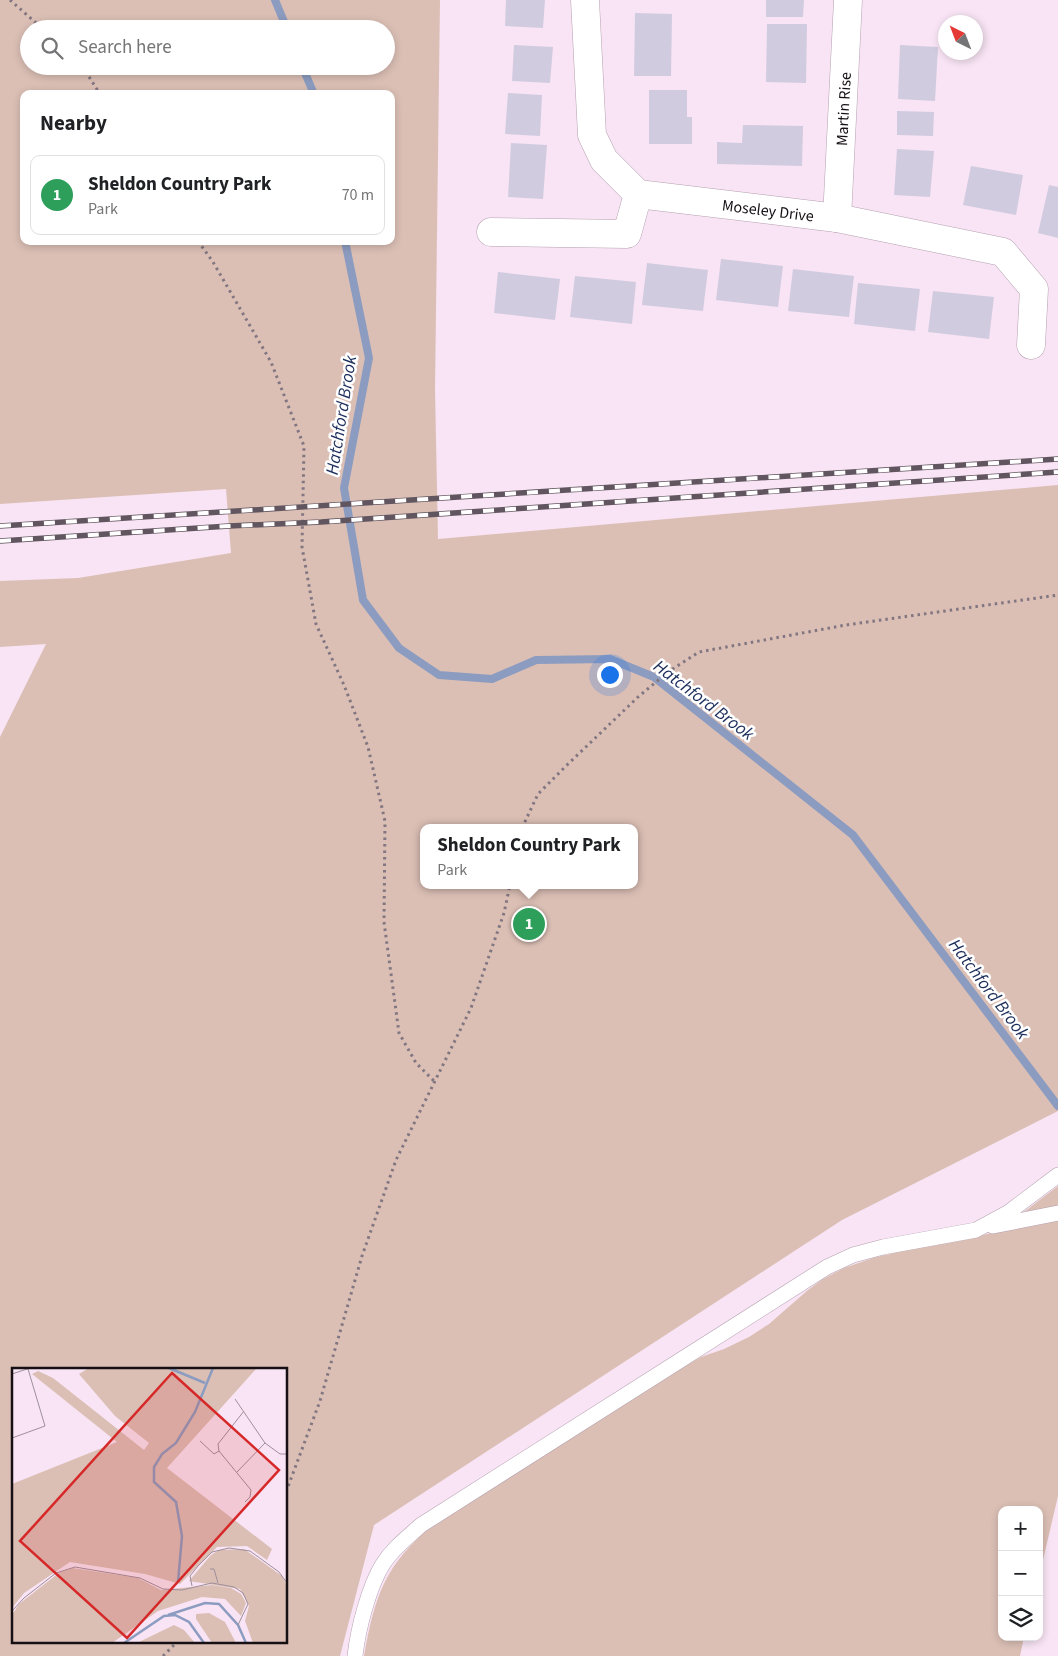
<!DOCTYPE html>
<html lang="en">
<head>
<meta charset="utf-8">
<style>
  body { margin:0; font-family:"Source Sans 3",sans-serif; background:#f6f6f6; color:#202124 }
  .controls { position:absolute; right:15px; bottom:15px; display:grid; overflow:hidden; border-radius:10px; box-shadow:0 2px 8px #0003 }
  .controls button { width:45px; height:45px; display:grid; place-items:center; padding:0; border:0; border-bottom:1px solid #e0e0e0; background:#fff; color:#202124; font:25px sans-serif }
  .compass { position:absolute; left:938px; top:15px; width:45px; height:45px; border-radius:50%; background:#fff; box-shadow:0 2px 8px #0003; rotate:318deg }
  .you { position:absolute; left:609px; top:674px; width:18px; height:18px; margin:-12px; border:4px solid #fff; border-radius:50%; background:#1a73e8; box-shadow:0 0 0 8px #1a73e833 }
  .badge { display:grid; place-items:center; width:32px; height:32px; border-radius:50%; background:#db2777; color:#fff; font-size:16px; font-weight:700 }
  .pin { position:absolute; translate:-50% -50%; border:2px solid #fff; box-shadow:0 1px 5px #0006 }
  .popup { position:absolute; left:420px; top:824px; width:218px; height:65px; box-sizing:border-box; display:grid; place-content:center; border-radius:10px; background:#fff; filter:drop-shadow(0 1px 4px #0005); font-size:16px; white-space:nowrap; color:#757577 }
  .popup b { font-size:19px; color:#202124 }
  .popup::after { content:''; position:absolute; left:50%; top:100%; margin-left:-10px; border:10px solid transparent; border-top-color:#fff }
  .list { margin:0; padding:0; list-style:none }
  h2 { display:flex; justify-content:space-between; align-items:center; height:65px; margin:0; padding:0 20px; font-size:21px }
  h2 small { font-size:16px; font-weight:400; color:#757577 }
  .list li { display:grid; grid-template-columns:32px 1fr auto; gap:15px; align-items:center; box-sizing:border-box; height:80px; margin:0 10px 10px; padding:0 10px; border:1px solid #e0e0e0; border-radius:10px }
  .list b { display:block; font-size:19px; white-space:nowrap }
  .list p { margin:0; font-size:16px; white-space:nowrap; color:#757577 }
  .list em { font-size:16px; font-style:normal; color:#757577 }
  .icon { flex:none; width:28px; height:28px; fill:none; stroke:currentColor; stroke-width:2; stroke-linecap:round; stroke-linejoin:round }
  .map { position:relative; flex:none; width:1058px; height:1656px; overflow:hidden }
  .search { position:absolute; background:#fff; box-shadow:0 2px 8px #0003; left:20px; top:20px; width:375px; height:55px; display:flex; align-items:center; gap:12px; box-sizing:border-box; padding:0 18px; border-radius:28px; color:#757577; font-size:19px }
  .panel { position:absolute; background:#fff; box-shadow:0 2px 8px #0003; left:20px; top:90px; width:375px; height:155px; border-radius:10px }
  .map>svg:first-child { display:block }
</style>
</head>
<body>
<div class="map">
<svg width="1058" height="1656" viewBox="0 0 1058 1656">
  <rect width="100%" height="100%" fill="#f8e4f4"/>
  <!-- green -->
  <g fill="#dbbfb5" fill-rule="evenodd">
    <path d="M0 0H440L435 389 438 539 1058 485V1111L842 1220 374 1525 340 1656H0V737L46 644 0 647V581L78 578 231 553 226 489 0 504ZM29 29H386V66H29ZM24 94H391V241H24ZM424 828H634V885H424ZM14 1370H286V1642H14Z"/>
    <path d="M1058 1186V1496L1039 1577V1510H1002V1637H1024L1020 1656H364C375 1594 386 1562 437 1522L672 1373 701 1357 724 1349 749 1337 769 1324 808 1290 823 1279 844 1268 873 1258 910 1249 964 1240 999 1231Z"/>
  </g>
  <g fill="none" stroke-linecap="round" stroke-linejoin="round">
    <!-- stream -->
    <g stroke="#8c9cc0" stroke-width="8">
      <polyline points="275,0 287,29"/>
      <polyline points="302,66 314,94"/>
      <polyline points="345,241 369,358 344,488 363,600 399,648 439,675 492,679 536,660 610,659 654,677 853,835 1058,1106"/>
    </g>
  </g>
  <!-- building -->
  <g fill="#d1cbe0">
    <polygon points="506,0 545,0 543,28 505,26"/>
    <polygon points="766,0 804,0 803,17 766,17"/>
    <polygon points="635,13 672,14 671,76 634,76"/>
    <polygon points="767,24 807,24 806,83 766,82"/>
    <polygon points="514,45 553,47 550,83 512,81"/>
    <polygon points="900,45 938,47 935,101 898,99"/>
    <polygon points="649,90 687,90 687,117 692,117 692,144 649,144"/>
    <polygon points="508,93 542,95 540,136 505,134"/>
    <polygon points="897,111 934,112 933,136 897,135"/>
    <polygon points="743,125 803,126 802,166 717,164 717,142 742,143"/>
    <polygon points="511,143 547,145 543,199 508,197"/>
    <polygon points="897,149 934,151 930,197 894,195"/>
    <polygon points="971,166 1023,175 1016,215 963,205"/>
    <polygon points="1049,185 1058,187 1058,238 1038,233"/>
    <polygon points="721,259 783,266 778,307 716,300"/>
    <polygon points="647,263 708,270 703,311 642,305"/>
    <polygon points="793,269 854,276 849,317 788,311"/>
    <polygon points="498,272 560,279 555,320 494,313"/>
    <polygon points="575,276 636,282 632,324 570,317"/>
    <polygon points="858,283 920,289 915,331 854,324"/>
    <polygon points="933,291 994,297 989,339 928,332"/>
  </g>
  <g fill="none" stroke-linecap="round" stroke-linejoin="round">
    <!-- service casing -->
    <g stroke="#b4a1b0" stroke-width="16">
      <g id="service">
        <polyline points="993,1226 1058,1213"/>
        <path d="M355 1656C358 1629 369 1586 383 1564 393 1548 408 1537 421 1525L827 1267 853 1255 883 1247 976 1230 1009 1212 1058 1175"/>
      </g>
    </g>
    <!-- minor casing -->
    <g stroke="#b4a1b0" stroke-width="29">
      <g id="minor">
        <polyline points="585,0 592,135 604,160 638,194 837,218 1003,252 1034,289 1031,345"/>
        <polyline points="837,218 848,0"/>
        <polyline points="491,232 627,234 638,194"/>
      </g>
    </g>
    <!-- path -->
    <g stroke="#827680" stroke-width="3" stroke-dasharray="2.5 4" stroke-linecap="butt">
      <polyline points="10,0 43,29"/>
      <polyline points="82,66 100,94"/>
      <polyline points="198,241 213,262 271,362 304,446 302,547 316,624 344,685 368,747 385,821 384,922 399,1033 416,1063 434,1081"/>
      <polyline points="522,828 538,794 566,766 638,697 668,672 699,652 846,625 1058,595"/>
      <polyline points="286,1492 320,1401 362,1256 396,1160 471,1008 504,913 510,885"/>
      <polyline points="163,1656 177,1642"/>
    </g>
    <!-- service -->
    <use href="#service" stroke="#fff" stroke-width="15"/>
    <!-- minor -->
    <use href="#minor" stroke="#fff" stroke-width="28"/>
    <!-- rail casing -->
    <g stroke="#61565f" stroke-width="5.5">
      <g id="rail">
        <polyline points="0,526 1058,459"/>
        <polyline points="0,541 229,526 321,522 1058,472"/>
      </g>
    </g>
    <!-- rail -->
    <use href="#rail" stroke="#fff" stroke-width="4" stroke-dasharray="11" stroke-linecap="butt"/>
  </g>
  <g text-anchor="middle" stroke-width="5" stroke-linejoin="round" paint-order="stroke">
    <!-- street labels -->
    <g font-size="16" fill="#161015" stroke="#fff">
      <text transform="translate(843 109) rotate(-87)" y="6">Martin Rise</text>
      <text transform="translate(768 210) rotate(7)" y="6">Moseley Drive</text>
    </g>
    <!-- water labels -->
    <g font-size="18" font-style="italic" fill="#1b2d5b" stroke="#fff">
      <text transform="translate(341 415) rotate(-81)" y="6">Hatchford Brook</text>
      <text transform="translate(704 700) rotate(37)" y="6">Hatchford Brook</text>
      <text transform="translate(989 989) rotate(53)" y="6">Hatchford Brook</text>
    </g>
  </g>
  <!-- overview -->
  <g transform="translate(12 1368)">
    <rect width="275" height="275" fill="#f8e4f4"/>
    <path d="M77 0H245L155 100 260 181 255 192 235 178 205 179 168 216 133 206 58 194 12 225 0 240V116L105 74 20 6 26 3 41 10 132 82 137 75 103 48 67 6ZM232 181 270 208 275 218V275H241L233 253 237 238 228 221 177 213 199 187 207 182ZM61 200 126 210 149 222 200 217 219 220 229 226 234 235 229 248 213 231 190 229 146 243 100 275H0V247L7 236 48 204ZM197 245 213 254 224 275H200L184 251V246ZM162 257 172 262 183 275H125Z" fill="#dbbfb5"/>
    <path fill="none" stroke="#8c9cc0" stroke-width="2.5" d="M157 0 193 15M166 214 170 168 164 134 142 114V99L150 86 164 75 183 44 201 0M156 247 193 235 207 236 226 257 234 275M112 275 152 248 163 247 177 254 192 275"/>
    <path fill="none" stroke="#9e8f9b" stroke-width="1" d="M0 6 18 0M223 31 253 75 268 86H275M232 43 206 76 207 83 239 122 238 129 233 134M0 70 33 58 16 1M188 73 202 86 207 83M225 104 253 75M198 201H202L206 215M180 218 178 208 186 198 200 184 217 180 238 183 267 204 275 215M0 243 12 230 44 205 63 199 128 210 151 221 170 222 200 215 222 219 231 225 236 236 226 257"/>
    <path fill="#d62828" fill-opacity="0.15" stroke="#d62828" stroke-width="2.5" d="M160 5 267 102 115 270 8 173Z"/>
    <rect width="275" height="275" fill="none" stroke="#161015" stroke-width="2.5"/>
  </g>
</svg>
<div class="controls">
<button>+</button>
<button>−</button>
<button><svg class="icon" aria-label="layers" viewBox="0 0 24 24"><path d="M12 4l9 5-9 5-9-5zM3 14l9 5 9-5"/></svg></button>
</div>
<svg class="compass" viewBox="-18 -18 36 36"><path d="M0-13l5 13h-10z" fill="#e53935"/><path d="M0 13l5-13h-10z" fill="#757577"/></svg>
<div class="you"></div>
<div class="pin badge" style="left:529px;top:924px;background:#2e9e5b">1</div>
<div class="popup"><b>Sheldon Country Park</b>Park</div>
<div class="search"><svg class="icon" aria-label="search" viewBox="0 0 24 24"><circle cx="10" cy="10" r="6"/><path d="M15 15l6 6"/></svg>Search here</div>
<section class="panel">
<h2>Nearby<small></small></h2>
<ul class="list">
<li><span class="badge" style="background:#2e9e5b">1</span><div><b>Sheldon Country Park</b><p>Park</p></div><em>70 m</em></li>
</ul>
</section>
</div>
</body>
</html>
